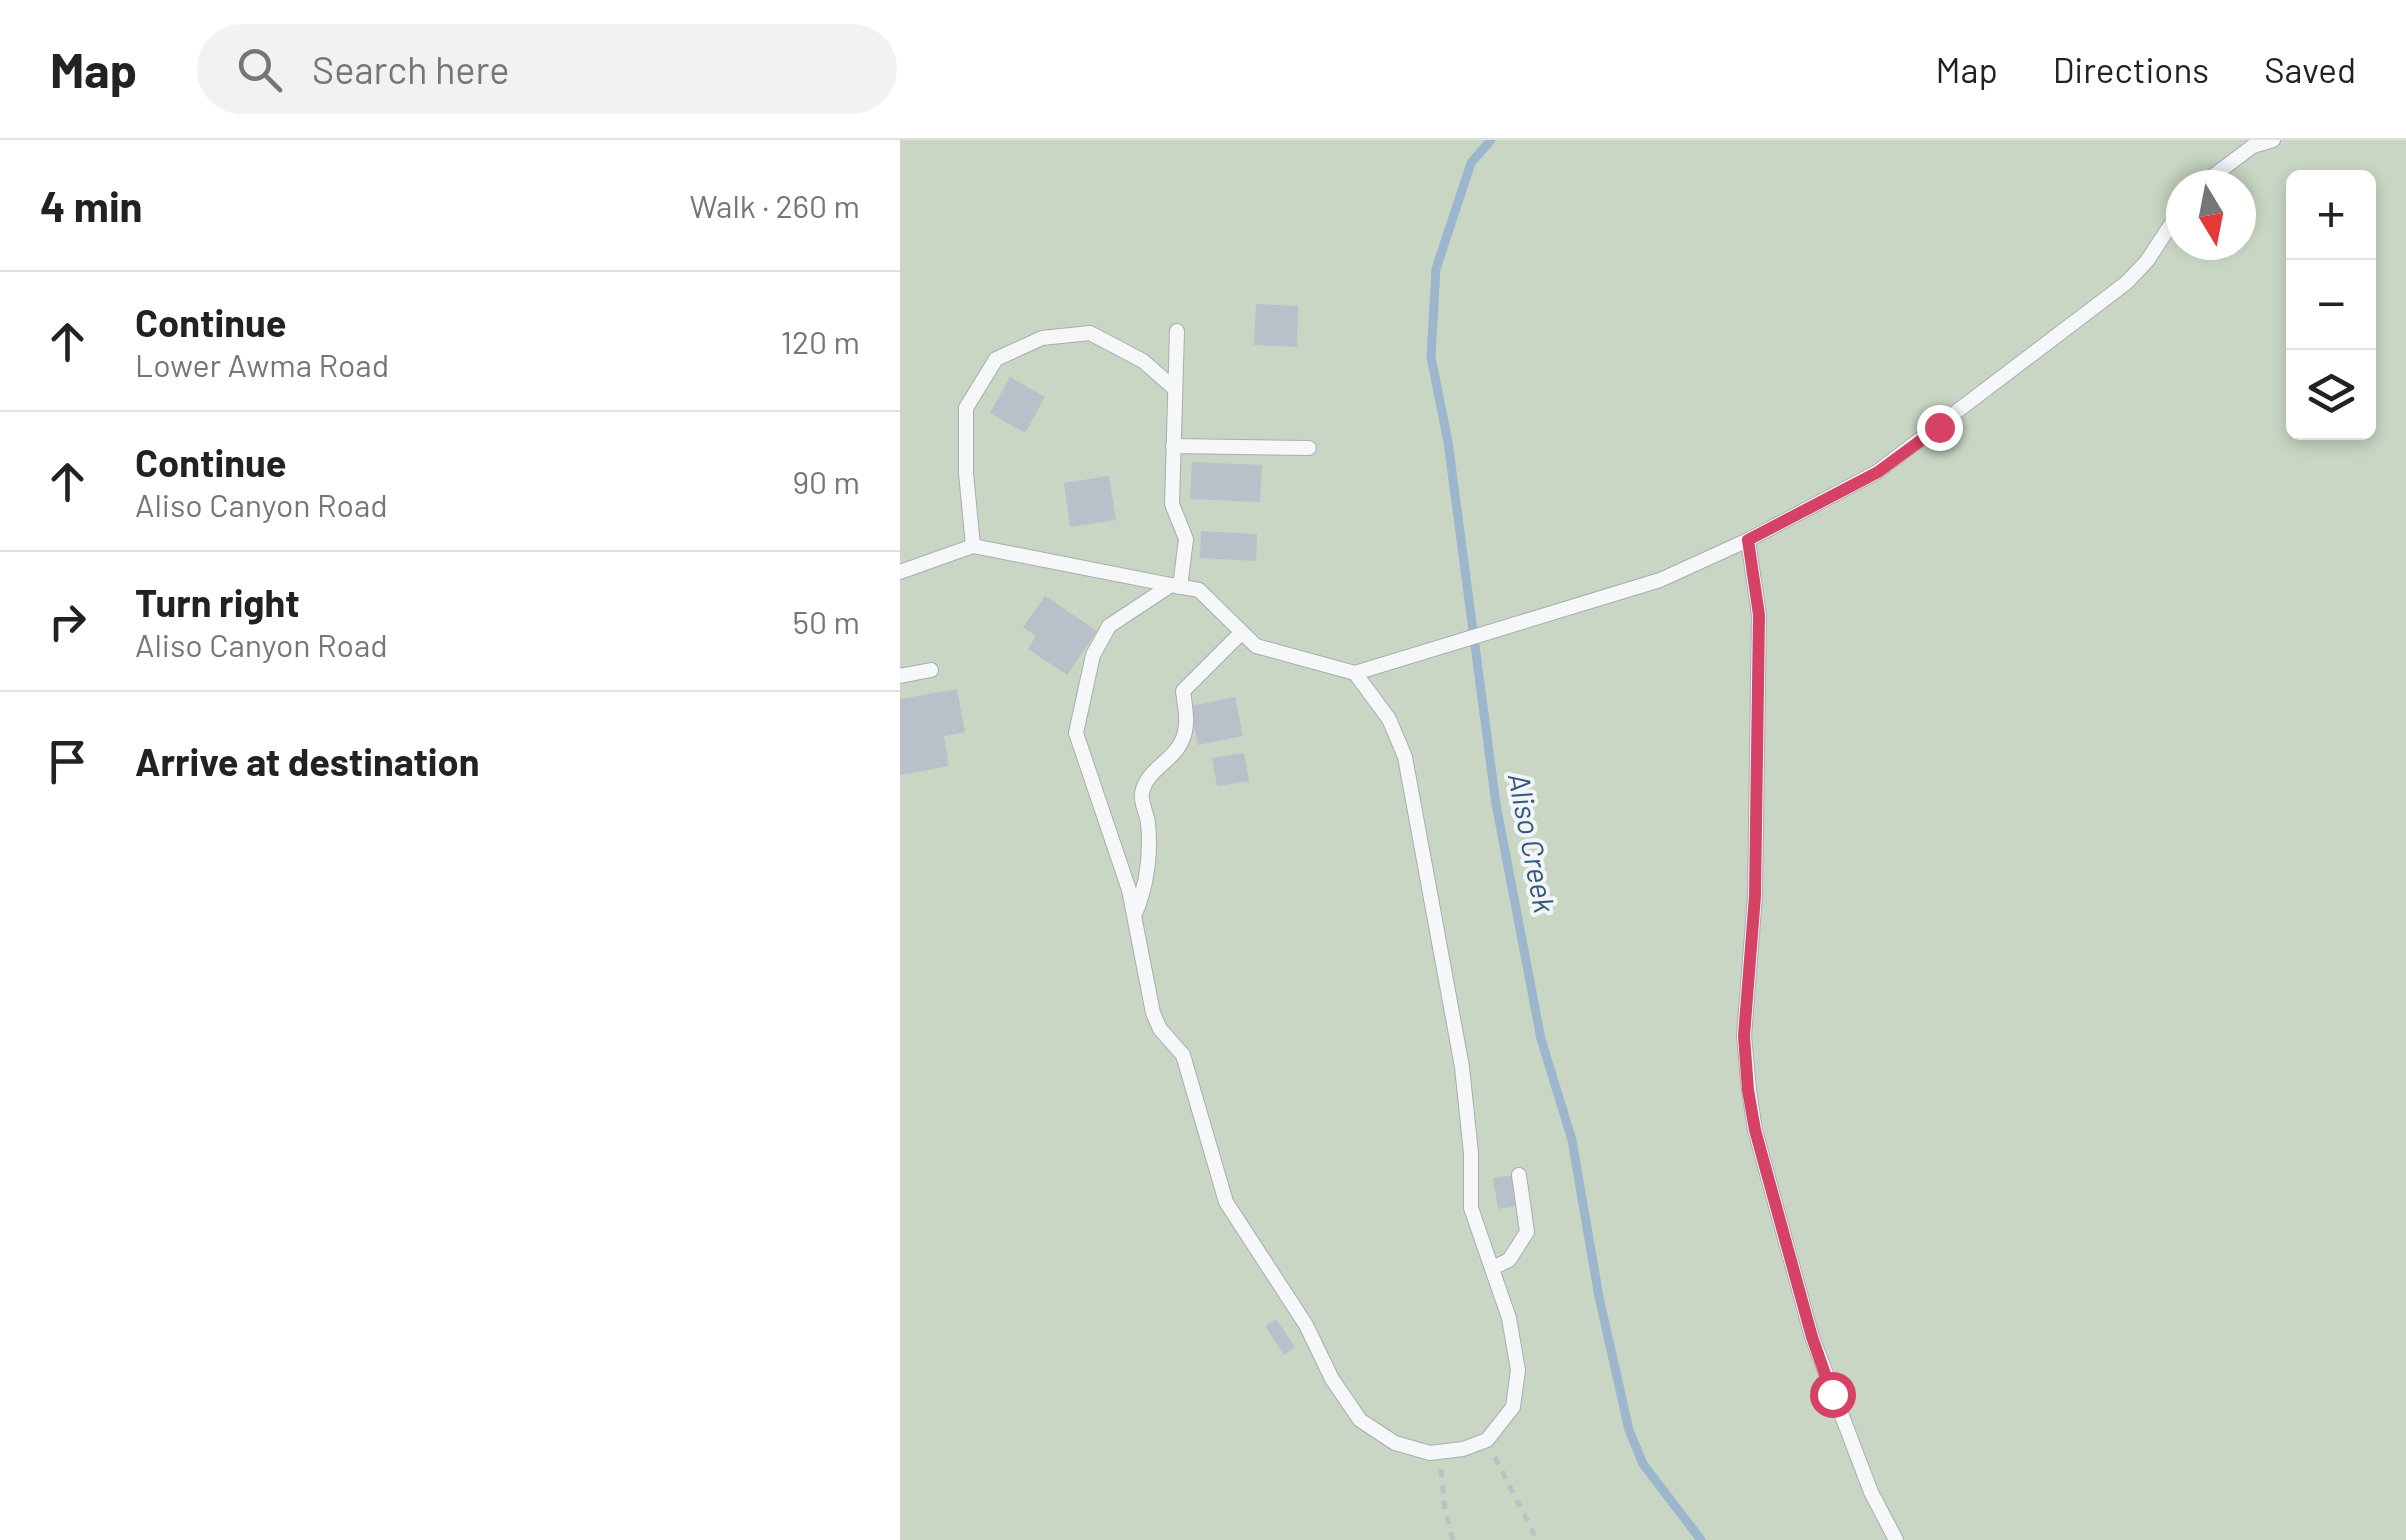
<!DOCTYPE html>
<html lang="en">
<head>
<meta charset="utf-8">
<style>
  body { margin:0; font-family:Barlow,sans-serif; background:#f2f2f2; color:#222 }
  .controls { position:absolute; right:30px; top:30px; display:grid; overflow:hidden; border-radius:15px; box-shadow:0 5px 15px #0003 }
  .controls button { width:90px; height:90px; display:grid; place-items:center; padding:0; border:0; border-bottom:2px solid #e0e0e0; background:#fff; color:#222; font:50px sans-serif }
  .compass { position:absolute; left:1266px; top:30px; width:90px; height:90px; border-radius:50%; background:#fff; box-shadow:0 5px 15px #0003; rotate:170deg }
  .stop { position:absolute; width:30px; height:30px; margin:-22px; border:8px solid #d64264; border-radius:50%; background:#fff }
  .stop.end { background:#d64264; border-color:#fff; box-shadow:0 2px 10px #0008 }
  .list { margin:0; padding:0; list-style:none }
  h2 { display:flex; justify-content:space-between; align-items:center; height:130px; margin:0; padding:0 40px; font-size:42px }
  h2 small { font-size:32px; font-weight:400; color:#767676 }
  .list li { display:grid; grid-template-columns:65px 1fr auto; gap:30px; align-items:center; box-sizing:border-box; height:140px; padding:0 40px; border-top:2px solid #e0e0e0 }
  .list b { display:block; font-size:38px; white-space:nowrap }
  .list p { margin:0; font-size:32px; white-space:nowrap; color:#767676 }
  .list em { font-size:32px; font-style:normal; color:#767676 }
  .icon { flex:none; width:55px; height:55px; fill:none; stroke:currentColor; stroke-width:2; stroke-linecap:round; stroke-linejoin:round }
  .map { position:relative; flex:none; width:1506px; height:1400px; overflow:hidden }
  header { display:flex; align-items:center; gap:60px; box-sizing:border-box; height:140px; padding:0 50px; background:#fff; border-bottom:2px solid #e0e0e0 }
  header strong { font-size:48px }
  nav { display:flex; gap:55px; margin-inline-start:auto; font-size:35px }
  .search { width:700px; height:90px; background:#f2f2f2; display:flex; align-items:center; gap:25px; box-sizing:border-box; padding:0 35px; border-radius:55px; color:#767676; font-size:38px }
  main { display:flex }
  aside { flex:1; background:#fff }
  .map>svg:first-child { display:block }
</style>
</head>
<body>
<header>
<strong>Map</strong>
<div class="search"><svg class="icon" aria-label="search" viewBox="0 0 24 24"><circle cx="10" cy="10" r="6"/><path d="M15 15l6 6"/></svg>Search here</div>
<nav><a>Map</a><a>Directions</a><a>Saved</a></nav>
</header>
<main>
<aside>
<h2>4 min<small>Walk · 260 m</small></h2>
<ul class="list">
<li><svg class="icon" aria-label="ahead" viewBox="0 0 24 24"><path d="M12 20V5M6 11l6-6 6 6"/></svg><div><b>Continue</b><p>Lower Awma Road</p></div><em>120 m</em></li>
<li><svg class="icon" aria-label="ahead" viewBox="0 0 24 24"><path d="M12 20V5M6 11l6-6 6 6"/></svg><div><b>Continue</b><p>Aliso Canyon Road</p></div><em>90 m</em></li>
<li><svg class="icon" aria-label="right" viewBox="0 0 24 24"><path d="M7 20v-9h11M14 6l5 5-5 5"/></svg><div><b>Turn right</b><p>Aliso Canyon Road</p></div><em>50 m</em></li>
<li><svg class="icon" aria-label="arrive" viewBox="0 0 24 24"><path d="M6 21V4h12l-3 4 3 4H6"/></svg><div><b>Arrive at destination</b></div></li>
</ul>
</aside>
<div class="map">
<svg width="1506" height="1400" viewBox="0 0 1506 1400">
  <rect width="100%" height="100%" fill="#e2e6eb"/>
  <!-- green -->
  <path fill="#c9d6c3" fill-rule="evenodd" d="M0 0H1506V1400H0ZM1394 38H1468V292H1394ZM1281 45H1341V105H1281Z"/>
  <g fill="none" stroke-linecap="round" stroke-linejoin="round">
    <!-- stream -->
    <polyline stroke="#9cb7cd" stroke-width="9" points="591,0 571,23 536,129 531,217 548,302 596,664 641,899 672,1000 699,1157 729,1290 743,1324 801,1400"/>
  </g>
  <!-- building -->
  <g fill="#b9c0c9">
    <polygon points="356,164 398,166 397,207 354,205"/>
    <polygon points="110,237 145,257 125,293 90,273"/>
    <polygon points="292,322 362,325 360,362 290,359"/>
    <polygon points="209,336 216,380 170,387 164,343"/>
    <polygon points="301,391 357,394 356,421 300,418"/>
    <polygon points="145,456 197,491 167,535 128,509 136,496 123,487"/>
    <polygon points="57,549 65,592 44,596 49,626 0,635 0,559"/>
    <polygon points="335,557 343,596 298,605 290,566"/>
    <polygon points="344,613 349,641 317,646 312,618"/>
    <polygon points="614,1035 620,1065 598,1069 593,1038"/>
    <polygon points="376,1179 395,1207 384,1215 365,1186"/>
  </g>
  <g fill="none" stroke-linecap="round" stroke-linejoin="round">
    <!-- lane casing -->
    <g stroke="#a7adb6" stroke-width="16">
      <g id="lane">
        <polyline points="1301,45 1353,6 1373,0"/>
        <polyline points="277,191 272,364 286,399 280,447"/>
        <polyline points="273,306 409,308"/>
        <polyline points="848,400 859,475 855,756 844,896 849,950 855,990 912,1197 971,1352 996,1400"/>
        <polyline points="73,406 66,333 66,268 96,219 142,198 190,193 243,221 275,249"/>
        <polyline points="0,432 73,406 271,445"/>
        <polyline points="455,533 489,579 505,617 562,927 571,1013 571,1068 609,1178 618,1230 613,1267 587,1300 563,1309 530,1313 495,1303 460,1280 432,1239 406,1185 326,1062 283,915 260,889 253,873 229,750 176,593 193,515 209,486 271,445 299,450 356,506 455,533 760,440 848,400 977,332 1226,143 1247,121 1281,69"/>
        <polyline points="0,536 31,530"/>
        <path d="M235 774C247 745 251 714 248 683 247 673 240 662 242 653 247 628 275 621 283 598 289 583 285 567 283 551L341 493"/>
        <polyline points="592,1128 609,1120 627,1092 619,1035"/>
      </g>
    </g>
    <!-- path -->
    <g stroke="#bcc1c6" stroke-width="5" stroke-dasharray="8 8" stroke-linecap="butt">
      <polyline points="595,1317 637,1400"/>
      <polyline points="541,1329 545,1370 553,1400"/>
    </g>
    <!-- lane -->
    <use href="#lane" stroke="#f5f7f9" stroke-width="14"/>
  </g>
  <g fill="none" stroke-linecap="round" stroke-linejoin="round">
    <!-- route -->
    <polyline stroke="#d64264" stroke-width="12" points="932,1254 912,1197 855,990 848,950 844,896 855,756 859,475 848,400 978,332 1039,287"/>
  </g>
  <g text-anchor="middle" stroke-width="8" stroke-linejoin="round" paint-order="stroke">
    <!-- water labels -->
    <g font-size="30" font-style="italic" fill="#31587b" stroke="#f2f5f8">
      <text transform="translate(631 703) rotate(79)" y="10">Aliso Creek</text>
    </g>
  </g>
</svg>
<div class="controls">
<button>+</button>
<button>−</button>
<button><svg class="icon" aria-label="layers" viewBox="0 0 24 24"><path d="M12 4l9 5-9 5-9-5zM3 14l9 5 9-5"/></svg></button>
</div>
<svg class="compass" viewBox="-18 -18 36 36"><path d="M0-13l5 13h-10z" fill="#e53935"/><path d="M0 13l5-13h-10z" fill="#767676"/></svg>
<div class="stop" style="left:932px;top:1254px"></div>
<div class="stop end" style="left:1039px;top:287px"></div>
</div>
</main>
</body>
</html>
